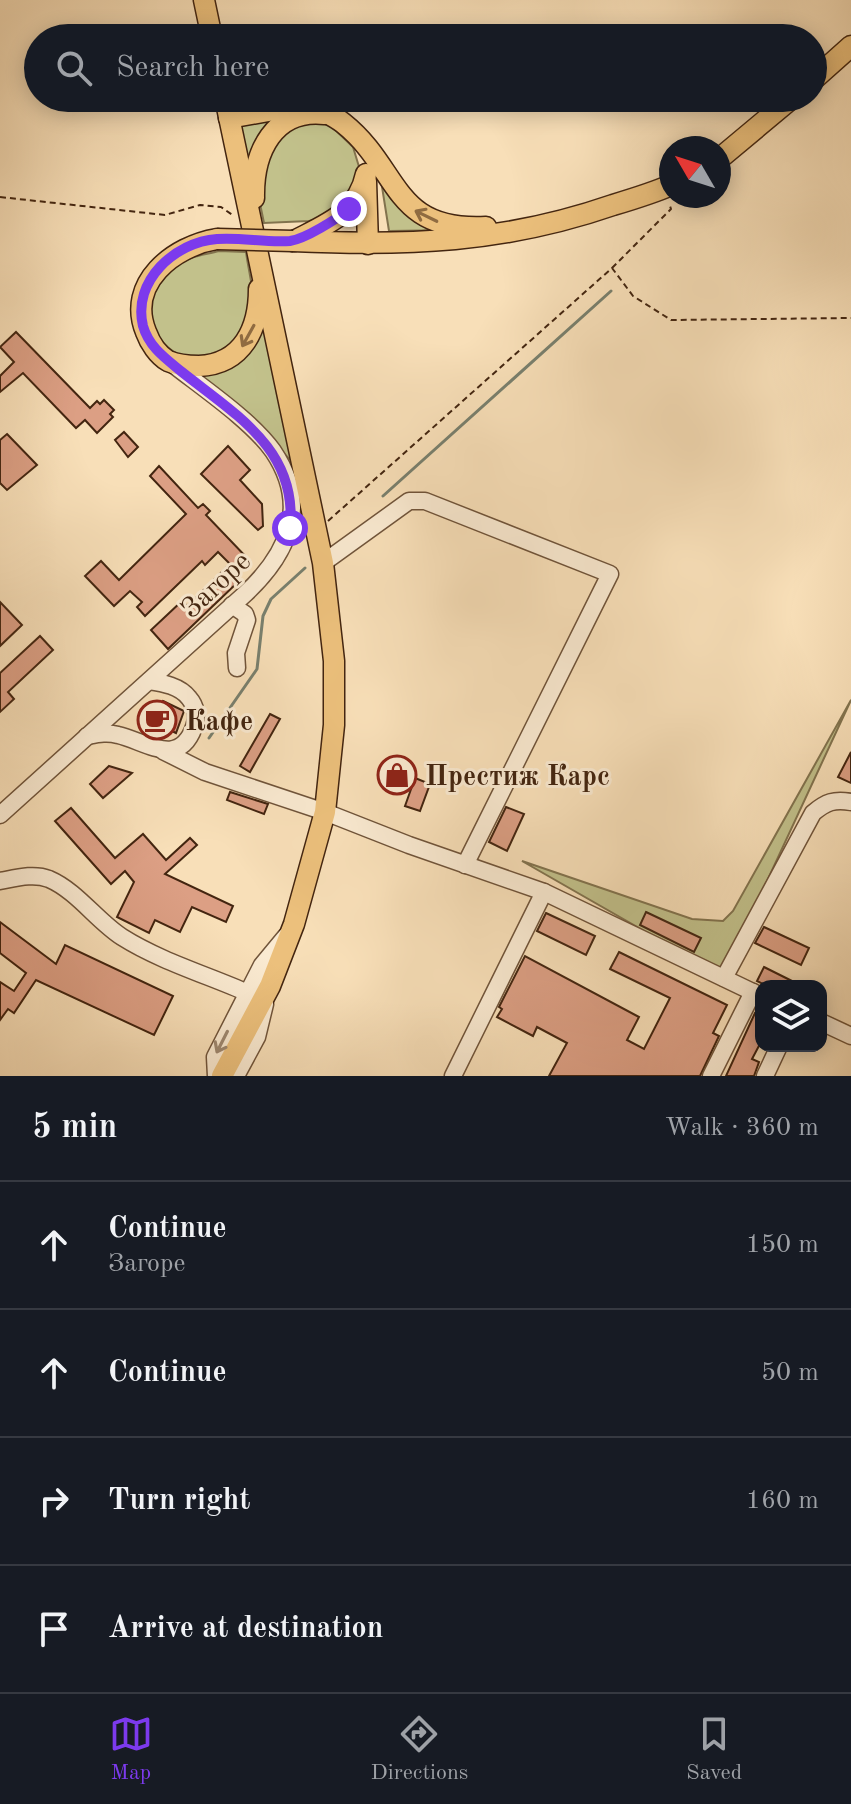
<!DOCTYPE html>
<html lang="en">
<head>
<meta charset="utf-8">
<style>
  body { margin:0; font-family:"Old Standard TT",serif; background:#242831; color:#f1f3f6 }
  .controls { position:absolute; right:24px; bottom:24px; display:grid; overflow:hidden; border-radius:16px; box-shadow:0 4px 20px #0003 }
  .controls button { width:72px; height:72px; display:grid; place-items:center; padding:0; border:0; border-bottom:2px solid #363941; background:#171b24; color:#f1f3f6; font:40px sans-serif }
  .compass { position:absolute; left:659px; top:136px; width:72px; height:72px; border-radius:50%; background:#171b24; box-shadow:0 4px 20px #0003; rotate:309deg }
  .stop { position:absolute; width:24px; height:24px; margin:-18px; border:6px solid #7c3aed; border-radius:50%; background:#fff }
  .stop.end { background:#7c3aed; border-color:#fff; box-shadow:0 2px 8px #0008 }
  .list { margin:0; padding:0; list-style:none }
  h2 { display:flex; justify-content:space-between; align-items:center; height:104px; margin:0; padding:0 32px; font-size:34px }
  h2 small { font-size:26px; font-weight:400; color:#9ea1a6 }
  .list li { display:grid; grid-template-columns:52px 1fr auto; gap:24px; align-items:center; box-sizing:border-box; height:128px; padding:0 32px; border-top:2px solid #363941 }
  .list b { display:block; font-size:30px; white-space:nowrap }
  .list p { margin:0; font-size:26px; white-space:nowrap; color:#9ea1a6 }
  .list em { font-size:26px; font-style:normal; color:#9ea1a6 }
  .icon { flex:none; width:44px; height:44px; fill:none; stroke:currentColor; stroke-width:2; stroke-linecap:round; stroke-linejoin:round }
  .map { position:relative; flex:none; width:851px; height:1076px; overflow:hidden }
  .search { position:absolute; background:#171b24; box-shadow:0 4px 20px #0003; left:24px; right:24px; top:24px; height:88px; display:flex; align-items:center; gap:20px; box-sizing:border-box; padding:0 28px; border-radius:44px; color:#9ea1a6; font-size:30px }
  .sheet { height:616px; background:#171b24 }
  nav { display:flex; justify-content:space-around; align-items:center; box-sizing:border-box; height:112px; border-top:2px solid #363941; background:#171b24; font-size:22px; color:#9ea1a6 }
  nav a { display:grid; justify-items:center; gap:4px }
  nav .on { color:#7c3aed }
  .map>svg:first-child { display:block }
</style>
</head>
<body>
<div class="map">
<svg width="851" height="1076" viewBox="0 0 851 1076">
  <rect width="100%" height="100%" fill="#f8dfb8"/>
  <filter id="stains"><feTurbulence type="fractalNoise" baseFrequency=".0025" numOctaves="4"/><feColorMatrix values="0 0 0 0 .2 0 0 0 0 .09 0 0 0 0 .02 0 0 0 .5 -.17"/></filter>
  <radialGradient id="worn" r=".72"><stop offset=".6" stop-color="#630" stop-opacity="0"/><stop offset="1" stop-color="#630" stop-opacity=".3"/></radialGradient>
  <!-- green -->
  <g fill="#c2c18b" stroke="#82734e" stroke-width="2">
    <polygon points="289,114 250,167 239,128 241,122"/>
    <polygon points="321,121 330,125 353,147 360,170 358,185 328,217 309,221 264,223 258,194 267,152 292,124"/>
    <polygon points="380,174 454,230 389,231"/>
    <path d="M219 251 246 252C248 268 253 285 253 301 253 318 245 332 233 344 185 392 109 314 178 265 189 256 205 255 219 251Z"/>
    <path d="M265 318 292 461C283 456 267 429 255 419 236 402 215 387 195 372Z"/>
    <polygon points="851,700 723,976 522,861 692,919 723,921 733,911"/>
  </g>
  <g fill="none" stroke-linecap="round" stroke-linejoin="round">
    <!-- stream -->
    <g stroke="#79806e" stroke-width="3">
      <polyline points="383,496 611,291"/>
      <polyline points="209,738 257,669 263,616 271,599 305,568"/>
    </g>
  </g>
  <!-- building -->
  <g fill="#dc9f84" stroke="#432510" stroke-width="2">
    <polygon points="16,332 90,408 97,401 100,404 104,400 114,410 110,414 113,417 97,433 85,420 76,428 23,373 0,392 0,376 14,362 0,347"/>
    <polygon points="124,432 138,447 128,457 115,440"/>
    <polygon points="7,434 37,465 7,490 0,483 0,440"/>
    <polygon points="228,446 250,470 240,480 262,504 263,526 258,530 201,474"/>
    <polygon points="159,466 198,508 203,504 210,511 206,515 250,561 233,577 238,582 168,649 151,630 182,601 187,606 230,564 218,552 205,565 202,561 145,616 137,607 142,602 130,591 114,606 85,576 101,561 119,580 186,514 150,476"/>
    <polygon points="0,602 22,625 0,646"/>
    <polygon points="40,636 53,650 8,692 14,699 0,712 0,673"/>
    <polygon points="163,701 184,711 176,733 153,722"/>
    <polygon points="270,714 280,719 250,772 240,766"/>
    <polygon points="851,752 851,783 838,777"/>
    <polygon points="109,766 132,773 103,798 90,784"/>
    <polygon points="415,778 430,784 420,811 405,806"/>
    <polygon points="230,792 268,804 264,814 227,800"/>
    <polygon points="506,807 524,814 507,851 489,842"/>
    <polygon points="71,808 115,858 143,834 166,860 190,838 197,845 165,874 233,906 226,922 192,907 180,932 155,920 149,933 117,917 134,882 125,871 111,884 55,821"/>
    <polygon points="646,912 701,938 694,952 640,925"/>
    <polygon points="546,913 595,936 586,955 537,931"/>
    <polygon points="0,922 56,964 65,945 173,996 154,1035 36,980 14,1013 8,1009 0,1020 0,982 14,991 26,973 0,953"/>
    <polygon points="764,927 809,948 801,965 755,943"/>
    <polygon points="619,952 727,1005 713,1033 719,1036 700,1076 549,1076 567,1043 537,1027 533,1036 497,1017 502,1009 499,1007 525,956 639,1017 627,1040 644,1049 670,998 610,969"/>
    <polygon points="764,967 802,986 767,986 757,981"/>
    <polygon points="755,1013 761,1015 761,1042 752,1059 759,1062 754,1076 726,1076"/>
  </g>
  <g fill="none" stroke-linecap="round" stroke-linejoin="round">
    <!-- minor casing -->
    <g stroke="#70543a" stroke-width="19">
      <g id="minor">
        <polyline points="323,563 409,501 425,501 610,574 465,865"/>
        <polyline points="232,605 245,614 247,620 236,653 237,668"/>
        <path d="M87 736C98 734 107 732 118 735 145 741 179 769 194 727 198 717 196 706 189 698 180 686 163 683 149 681"/>
        <polyline points="163,751 205,772 325,812 409,845 544,892 761,996"/>
        <path d="M0 815 245 594C288 554 310 506 273 451 251 420 200 386 170 362"/>
        <path d="M0 881C16 878 34 873 49 879 77 891 97 921 122 937 160 961 207 975 248 993"/>
        <path d="M724 978 813 813C826 802 834 799 851 802"/>
        <polyline points="821,1022 851,1036"/>
        <polyline points="216,1076 215,1057 262,965 286,936"/>
        <polyline points="236,1076 257,1037 265,1004"/>
        <polyline points="453,1076 544,892"/>
        <polyline points="711,1076 753,992"/>
        <polyline points="765,1076 779,1046"/>
      </g>
    </g>
    <!-- major casing -->
    <g stroke="#432510" stroke-width="23">
      <g id="major">
        <polyline points="204,0 212,38"/>
        <polyline points="813,80 851,46"/>
        <path d="M293 98C310 105 329 112 343 123 401 169 391 232 486 227"/>
        <polyline points="229,118 307,104"/>
        <polyline points="719,159 792,98"/>
        <polyline points="366,181 368,244"/>
        <path d="M254 198C253 152 274 108 325 114"/>
        <path d="M217 239C174 246 126 283 146 332 150 343 158 355 168 361 177 365 189 366 199 366 243 364 259 328 259 289"/>
        <path d="M293 241C408 246 503 243 613 205 633 199 653 193 671 185"/>
        <path d="M294 241C327 224 358 213 366 174"/>
        <polyline points="222,1076 270,986 294,924 325,812 334,725 334,661 323,563 225,98"/>
      </g>
    </g>
    <!-- path -->
    <g stroke="#432510" stroke-width="2" stroke-dasharray="6 4" stroke-linecap="butt">
      <polyline points="0,197 165,215 200,205 221,207 234,216"/>
      <polyline points="612,268 671,209 669,203"/>
      <polyline points="328,521 612,268 633,296 671,320 851,318"/>
    </g>
    <!-- minor -->
    <use href="#minor" stroke="#faead1" stroke-width="16"/>
    <!-- major -->
    <use href="#major" stroke="#ecc07c" stroke-width="20"/>
    <!-- major-bridge casing -->
    <g stroke="#432510" stroke-width="23" stroke-linecap="butt">
      <polyline id="major-bridge" points="217,239 293,241"/>
    </g>
    <!-- major-bridge -->
    <use href="#major-bridge" stroke="#ecc07c" stroke-width="20"/>
  </g>
  <!-- one-way arrows -->
  <defs><path id="oneway-shaft" d="M-6 0H5M1.5-3L5.5 0L1.5 3" fill="none" stroke-width="1.6" stroke-linecap="round" stroke-linejoin="round" transform="scale(2)"/></defs>
  <g stroke="#8f6b41">
    <use href="#oneway-shaft" transform="translate(426 216) rotate(-154)"/>
    <use href="#oneway-shaft" transform="translate(248 336) rotate(119)"/>
  </g>
  <use stroke="#9e8870" href="#oneway-shaft" transform="translate(222 1042) rotate(117)"/>
  <g fill="none" stroke-linecap="round" stroke-linejoin="round">
    <!-- route -->
    <path stroke="#7c3aed" stroke-width="10" d="M290 528C298 450 236 415 182 372 165 358 149 347 143 326 132 281 175 242 217 239 241 237 266 243 290 241 305 239 337 219 349 209"/>
  </g>
  <!-- icons -->
  <defs>
    <g id="cafe-ring" transform="scale(2)"><circle r="9.5" fill="#faead1" stroke="#8f2418" stroke-width="1.5"/><path d="M-5.5-4.5H6V0H3Q3 3.5 0 3.5H-2.5Q-5.5 3.5-5.5 0ZM3-3.2v2h1.7v-2ZM-6 4.5H4V6H-6Z" fill="#8f2418"/></g>
    <g id="shop-ring" transform="scale(2)"><circle r="9.5" fill="#faead1" stroke="#8f2418" stroke-width="1.5"/><path d="M-5-2.5h2.3a2.7 3.5 0 0 1 5.4 0H5L5.5 6h-11ZM-1.5-2.5h3a1.5 2.3 0 0 0-3 0Z" fill="#8f2418"/></g>
  </defs>
  <g fill-rule="evenodd">
    <use href="#cafe-ring" x="157" y="720"/>
    <use href="#shop-ring" x="397" y="775"/>
  </g>
  <g text-anchor="middle" stroke-width="6" stroke-linejoin="round" paint-order="stroke">
    <!-- street labels -->
    <g font-size="28" fill="#432510" stroke="#faead1">
      <text transform="translate(215 584) rotate(-43)" y="10">Загоре</text>
    </g>
    <!-- poi labels -->
    <g font-size="28" font-weight="bold" fill="#432510" stroke="#faead1" text-anchor="start">
      <text x="185" y="730">Кафе</text>
      <text x="425" y="785">Престиж Карс</text>
    </g>
  </g>
  <rect width="100%" height="100%" filter="url(#stains)"/>
  <rect width="100%" height="100%" fill="url(#worn)"/>
</svg>
<div class="controls">
<button><svg class="icon" aria-label="layers" viewBox="0 0 24 24"><path d="M12 4l9 5-9 5-9-5zM3 14l9 5 9-5"/></svg></button>
</div>
<svg class="compass" viewBox="-18 -18 36 36"><path d="M0-13l5 13h-10z" fill="#e53935"/><path d="M0 13l5-13h-10z" fill="#9ea1a6"/></svg>
<div class="stop" style="left:290px;top:528px"></div>
<div class="stop end" style="left:349px;top:209px"></div>
<div class="search"><svg class="icon" aria-label="search" viewBox="0 0 24 24"><circle cx="10" cy="10" r="6"/><path d="M15 15l6 6"/></svg>Search here</div>
</div>
<section class="sheet">
<h2>5 min<small>Walk · 360 m</small></h2>
<ul class="list">
<li><svg class="icon" aria-label="ahead" viewBox="0 0 24 24"><path d="M12 20V5M6 11l6-6 6 6"/></svg><div><b>Continue</b><p>Загоре</p></div><em>150 m</em></li>
<li><svg class="icon" aria-label="ahead" viewBox="0 0 24 24"><path d="M12 20V5M6 11l6-6 6 6"/></svg><div><b>Continue</b></div><em>50 m</em></li>
<li><svg class="icon" aria-label="right" viewBox="0 0 24 24"><path d="M7 20v-9h11M14 6l5 5-5 5"/></svg><div><b>Turn right</b></div><em>160 m</em></li>
<li><svg class="icon" aria-label="arrive" viewBox="0 0 24 24"><path d="M6 21V4h12l-3 4 3 4H6"/></svg><div><b>Arrive at destination</b></div></li>
</ul>
</section>
<nav>
<a class="on"><svg class="icon" aria-label="map" viewBox="0 0 24 24"><path d="M3 6l6-2 6 2 6-2v14l-6 2-6-2-6 2zM9 4v14M15 6v14"/></svg>Map</a>
<a><svg class="icon" aria-label="directions" viewBox="0 0 24 24"><path d="M12 3l9 9-9 9-9-9zM9 14v-3h6M13 9l2 2-2 2"/></svg>Directions</a>
<a><svg class="icon" aria-label="saved" viewBox="0 0 24 24"><path d="M7 4h10v16l-5-4-5 4z"/></svg>Saved</a>
</nav>
</body>
</html>
